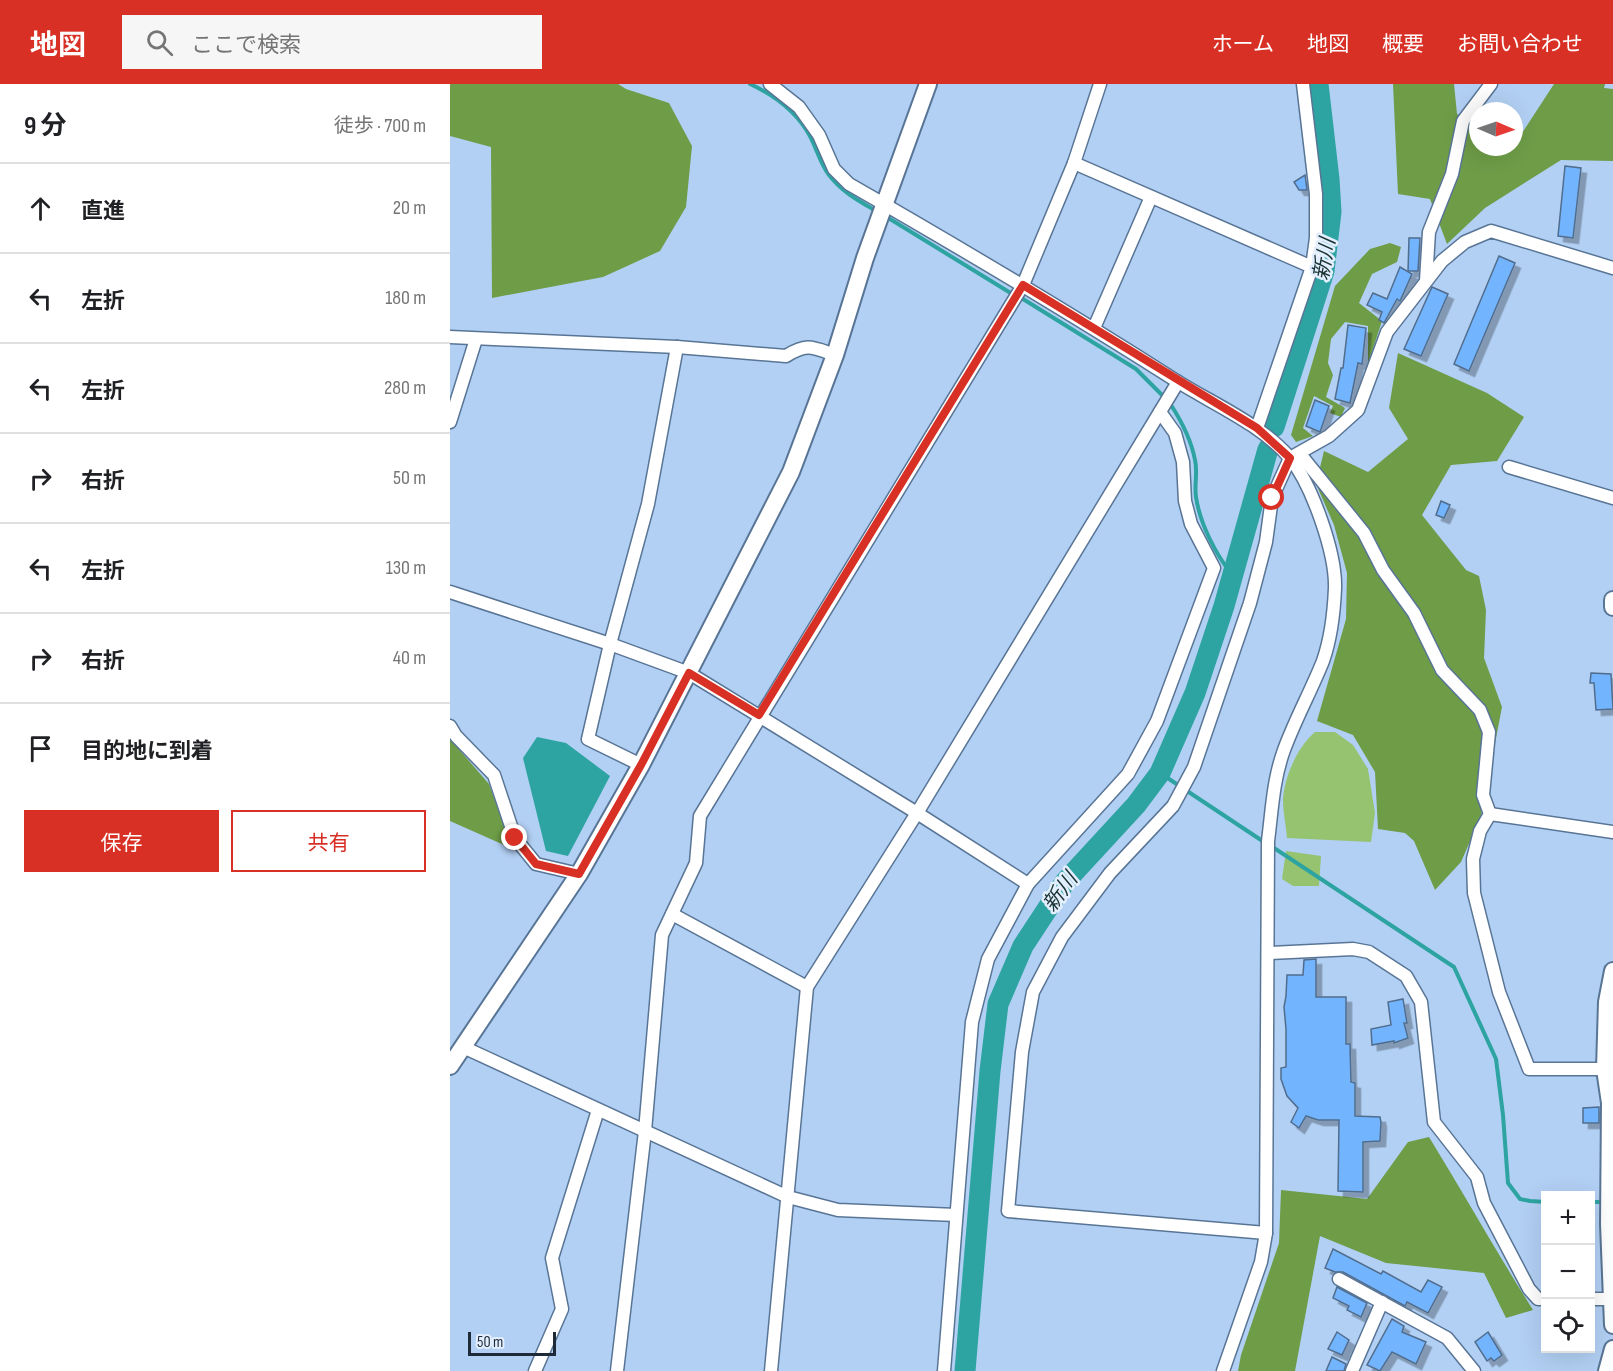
<!DOCTYPE html>
<html lang="ja">
<head>
<meta charset="utf-8">
<style>
  body { margin:0; font-family:"Sofia Sans Condensed","Noto Sans JP",sans-serif; background:#f6f6f6; color:#202124 }
  .controls { position:absolute; right:18px; bottom:18px; display:grid; overflow:hidden; border-radius:0px; box-shadow:0 6px 24px #0002 }
  .controls button { width:54px; height:54px; display:grid; place-items:center; padding:0; border:0; border-bottom:2px solid #e0e0e0; background:#fff; color:#202124; font:30px sans-serif }
  .compass { position:absolute; left:1019px; top:18px; width:54px; height:54px; border-radius:50%; background:#fff; box-shadow:0 6px 24px #0002; rotate:92deg }
  .scale { position:absolute; left:18px; bottom:15px; width:88px; box-sizing:border-box; padding-left:6px; border:3px solid #1e2a38; border-top:0; font-size:16px; line-height:21px; white-space:nowrap; color:#1e2a38; -webkit-text-stroke:4px #e3effe; paint-order:stroke }
  .stop { position:absolute; width:18px; height:18px; margin:-14px; border:4px solid #d93025; border-radius:50%; background:#fff }
  .stop.end { background:#d93025; border-color:#fff; box-shadow:0 2px 6px #0008 }
  .list { margin:0; padding:0; list-style:none }
  h2 { display:flex; justify-content:space-between; align-items:center; height:78px; margin:0; padding:0 24px; font-size:26px }
  h2 small { font-size:20px; font-weight:400; color:#757577 }
  .list li { display:grid; grid-template-columns:39px 1fr auto; gap:18px; align-items:center; box-sizing:border-box; height:90px; padding:0 24px; border-top:2px solid #e0e0e0 }
  .list b { display:block; font-size:22px; white-space:nowrap }
  .list em { font-size:20px; font-style:normal; color:#757577 }
  .actions { display:flex; gap:12px; padding:18px 24px }
  .actions a { flex:1; padding:14px 0; border:2px solid #d93025; border-radius:0px; text-align:center; font-size:21px; color:#d93025 }
  .actions .main { background:#d93025; color:#fff }
  .icon { flex:none; width:33px; height:33px; fill:none; stroke:currentColor; stroke-width:2; stroke-linecap:round; stroke-linejoin:round }
  .map { position:relative; flex:none; width:1163px; height:1287px; overflow:hidden }
  header { display:flex; align-items:center; gap:36px; box-sizing:border-box; height:84px; padding:0 30px; background:#d93025; color:#fff }
  header strong { font-size:28px }
  nav { display:flex; gap:33px; margin-inline-start:auto; font-size:21px }
  .search { width:420px; height:54px; background:#f6f6f6; display:flex; align-items:center; gap:15px; box-sizing:border-box; padding:0 21px; border-radius:0px; color:#757577; font-size:22px }
  main { display:flex }
  aside { flex:1; background:#fff }
  .map>svg:first-child { display:block }
</style>
</head>
<body>
<header>
<strong>地図</strong>
<div class="search"><svg class="icon" aria-label="search" viewBox="0 0 24 24"><circle cx="10" cy="10" r="6"/><path d="M15 15l6 6"/></svg>ここで検索</div>
<nav><a>ホーム</a><a>地図</a><a>概要</a><a>お問い合わせ</a></nav>
</header>
<main>
<aside>
<h2>9 分<small>徒歩 · 700 m</small></h2>
<ul class="list">
<li><svg class="icon" aria-label="ahead" viewBox="0 0 24 24"><path d="M12 20V5M6 11l6-6 6 6"/></svg><div><b>直進</b></div><em>20 m</em></li>
<li><svg class="icon" aria-label="left" viewBox="0 0 24 24"><path d="M17 20v-9H6M10 6l-5 5 5 5"/></svg><div><b>左折</b></div><em>180 m</em></li>
<li><svg class="icon" aria-label="left" viewBox="0 0 24 24"><path d="M17 20v-9H6M10 6l-5 5 5 5"/></svg><div><b>左折</b></div><em>280 m</em></li>
<li><svg class="icon" aria-label="right" viewBox="0 0 24 24"><path d="M7 20v-9h11M14 6l5 5-5 5"/></svg><div><b>右折</b></div><em>50 m</em></li>
<li><svg class="icon" aria-label="left" viewBox="0 0 24 24"><path d="M17 20v-9H6M10 6l-5 5 5 5"/></svg><div><b>左折</b></div><em>130 m</em></li>
<li><svg class="icon" aria-label="right" viewBox="0 0 24 24"><path d="M7 20v-9h11M14 6l5 5-5 5"/></svg><div><b>右折</b></div><em>40 m</em></li>
<li><svg class="icon" aria-label="arrive" viewBox="0 0 24 24"><path d="M6 21V4h12l-3 4 3 4H6"/></svg><div><b>目的地に到着</b></div></li>
</ul>
<div class="actions"><a class="main">保存</a><a>共有</a></div>
</aside>
<div class="map">
<svg width="1163" height="1287" viewBox="0 0 1163 1287">
  <defs>
    <filter id="shadow"><feDropShadow dx="5.5" dy="5.5" stdDeviation="0" flood-color="#0004"/></filter>
  </defs>
  <rect width="100%" height="100%" fill="#b2d0f4"/>
  <!-- green -->
  <g fill="#95c370">
    <path d="M865 648H885L903 661 918 685 925 729 921 758 837 754C836 741 833 728 833 716 834 693 848 662 865 648Z"/>
    <polygon points="836,767 871,772 869,802 843,802 832,795"/>
  </g>
  <!-- forest -->
  <g fill="#6e9c47">
    <polygon points="0,0 168,0 176,5 219,19 242,62 236,123 210,167 153,193 42,214 41,63 0,52"/>
    <polygon points="943,0 1004,0 1007,30 1028,42 1028,63 1064,63 1064,49 1072,49 1104,0 1155,0 1154,4 1163,5 1163,77 1111,76 1035,124 997,160 980,115 948,110"/>
    <polygon points="940,159 951,163 947,178 922,190 909,219 932,237 918,280 918,242 895,238 881,255 878,279 883,291 876,313 895,324 891,333 880,329 883,322 864,312 853,344 863,352 846,358 841,351 885,202 920,165"/>
    <polygon points="948,269 1037,309 1074,333 1047,377 1001,381 972,431 1016,486 1029,492 1036,526 1034,574 1052,623 1031,732 1011,778 985,806 964,757 955,749 928,745 925,688 903,651 867,637 896,535 897,489 884,441 866,400 874,367 918,388 958,355 939,324"/>
    <polygon points="0,655 39,700 59,755 54,761 0,737"/>
    <path d="M979 1053C1014 1110 1047 1169 1083 1226L1056 1234 1034 1189 936 1179 870 1152 845 1287H788L791 1271 829 1159 831 1106 917 1115 958 1058Z"/>
  </g>
  <!-- water -->
  <polygon fill="#2da4a1" points="87,653 116,659 160,692 118,772 96,767 73,674"/>
  <g fill="none" stroke-linecap="round" stroke-linejoin="round">
    <!-- stream -->
    <g stroke="#2da4a1" stroke-width="4">
      <path d="M300 0C326 12 348 29 361 54 367 66 371 81 379 91 392 108 409 117 426 127"/>
      <polyline points="440,135 559,208"/>
      <polyline points="573,215 686,285 713,312"/>
      <path d="M721 321C732 338 741 355 745 376 748 388 744 401 746 413 750 440 766 471 783 492"/>
      <polyline points="710,689 814,758"/>
      <polyline points="821,762 1004,883 1046,975 1053,1031 1058,1099 1070,1115 1080,1117 1096,1118"/>
      <polyline points="1140,1118 1153,1118"/>
    </g>
    <!-- river -->
    <g stroke="#2da4a1" stroke-width="21">
      <polyline points="824,343 874,187 881,128 879,95 868,0"/>
      <polyline points="515,1287 540,987 548,920 573,862 615,798 686,721 710,689 745,609 774,522 818,365"/>
    </g>
  </g>
  <!-- building -->
  <g fill="#72b4fe" stroke="#516d8d" stroke-width="1.5" filter="url(#shadow)">
    <polygon points="1115,82 1131,84 1123,154 1108,152"/>
    <polygon points="855,91 857,106 849,106 844,98"/>
    <polygon points="959,154 970,154 968,187 958,187"/>
    <polygon points="1049,172 1065,179 1019,287 1004,280"/>
    <polygon points="950,183 962,190 950,217 947,215 934,239 929,236 932,228 917,221 923,209 937,215"/>
    <polygon points="982,203 998,210 971,272 954,265"/>
    <polygon points="898,241 916,244 912,280 908,279 900,319 885,315 891,284 893,284"/>
    <polygon points="865,316 879,322 870,348 856,342"/>
    <polygon points="991,417 1000,421 994,434 986,431"/>
    <polygon points="1141,589 1161,590 1163,625 1146,626 1144,599 1140,599"/>
    <polygon points="866,875 866,913 896,913 896,960 900,960 901,998 905,999 905,1032 930,1033 931,1038 930,1057 913,1058 913,1108 888,1107 889,1036 868,1036 856,1032 849,1044 841,1038 848,1024 837,1012 831,995 831,984 836,983 836,945 834,923 836,912 837,891 853,891 854,876"/>
    <polygon points="953,915 957,939 954,939 958,954 944,959 944,957 922,961 921,945 941,941 938,918"/>
    <polygon points="1149,1023 1149,1039 1133,1039 1133,1024"/>
    <polygon points="883,1165 931,1190 933,1187 971,1208 978,1196 992,1203 978,1229 957,1218 955,1222 893,1188 885,1188 875,1184"/>
    <polygon points="887,1203 917,1219 911,1233 897,1226 899,1222 883,1214"/>
    <polygon points="942,1235 954,1242 952,1248 976,1258 966,1280 942,1268 930,1287 917,1281"/>
    <polygon points="887,1248 899,1256 892,1271 878,1265"/>
    <polygon points="1038,1248 1052,1271 1044,1277 1041,1274 1037,1277 1025,1258"/>
    <polygon points="882,1273 896,1280 894,1287 876,1287"/>
  </g>
  <g fill="none" stroke-linecap="round" stroke-linejoin="round">
    <!-- street casing -->
    <g stroke="#597595" stroke-width="15">
      <g id="street">
        <path d="M320 0 349 23 369 51 384 85 399 100C509 163 618 228 725 296 763 320 811 340 840 374 862 401 886 469 885 504 884 528 881 554 873 577 861 607 845 636 834 666 823 696 822 726 818 757L816 1149 811 1178 773 1287"/>
        <polyline points="624,79 862,183"/>
        <polyline points="976,197 979,148 1002,90 1013,37 1041,0"/>
        <polyline points="644,244 701,113"/>
        <path d="M0 253 227 263 336 272C357 259 362 263 385 271"/>
        <polyline points="0,338 26,255"/>
        <polyline points="807,344 862,183 866,154 866,110 853,0"/>
        <polyline points="850,370 914,449 933,486 964,529 992,586 1030,626 1039,648 1033,711 1040,730 1030,747 1023,775 1024,809 1049,908 1079,985 1155,985"/>
        <polyline points="1059,383 1163,414"/>
        <polyline points="0,508 160,560 239,589 467,729 578,800"/>
        <polyline points="0,642 6,652 44,691 65,754 86,780 129,790"/>
        <polyline points="191,681 138,655 160,560 198,420 227,263"/>
        <polyline points="1040,730 1163,748"/>
        <polyline points="222,830 357,903"/>
        <polyline points="818,869 903,865 919,868 956,892 971,918 984,1038 1027,1093 1034,1119 1079,1205 1088,1215 1096,1215"/>
        <polyline points="13,963 338,1113 388,1126 506,1131"/>
        <polyline points="816,1149 558,1127 572,968 583,908 612,853 660,789 723,722 744,683 800,519 816,458 822,414 840,374 879,352 908,326 937,248 992,177 1015,158 1041,147 1163,184"/>
        <polyline points="889,1195 997,1254 1024,1287"/>
        <polyline points="1140,1215 1163,1215"/>
        <polyline points="85,1287 112,1225 102,1174 148,1026"/>
        <polyline points="167,1287 195,1047 212,851 246,779 250,732 573,201 624,79 650,0"/>
        <polyline points="321,1287 357,903 467,729 728,298"/>
        <polyline points="494,1287 522,938 538,875 578,800 678,690 707,637 764,484 741,440 735,417 733,378 725,349 710,328"/>
        <polyline points="902,1287 932,1218"/>
      </g>
    </g>
    <!-- secondary casing -->
    <g stroke="#597595" stroke-width="20">
      <g id="secondary">
        <polyline points="1163,516 1163,523"/>
        <polyline points="1163,887 1157,918 1155,985 1160,1019 1159,1140 1163,1241"/>
        <polyline points="0,982 129,790 191,681 341,388 385,271 415,174 478,0"/>
        <polyline points="1157,1287 1163,1265"/>
      </g>
    </g>
    <!-- street -->
    <use href="#street" stroke="#fff" stroke-width="12"/>
    <!-- secondary -->
    <use href="#secondary" stroke="#fff" stroke-width="16"/>
  </g>
  <g fill="none" stroke-linecap="round" stroke-linejoin="round">
    <!-- route -->
    <polyline stroke="#d93025" stroke-width="8" points="65,754 86,780 129,790 191,681 239,589 309,631 573,201 807,344 840,374 822,414"/>
  </g>
  <g text-anchor="middle" stroke-width="5" stroke-linejoin="round" paint-order="stroke">
    <!-- water labels -->
    <g font-size="21" font-style="italic" fill="#1a3332" stroke="#e3effe">
      <text transform="translate(874 175) rotate(-80)" y="7">新川</text>
      <text transform="translate(610 808) rotate(-54)" y="7">新川</text>
    </g>
  </g>
</svg>
<div class="controls">
<button>+</button>
<button>−</button>
<button><svg class="icon" aria-label="locate" viewBox="0 0 24 24"><circle cx="12" cy="12" r="6"/><path d="M12 2v4M12 18v4M2 12h4M18 12h4"/></svg></button>
</div>
<svg class="compass" viewBox="-18 -18 36 36"><path d="M0-13l5 13h-10z" fill="#e53935"/><path d="M0 13l5-13h-10z" fill="#757577"/></svg>
<div class="scale">50 m</div>
<div class="stop" style="left:822px;top:414px"></div>
<div class="stop end" style="left:65px;top:754px"></div>
</div>
</main>
</body>
</html>
